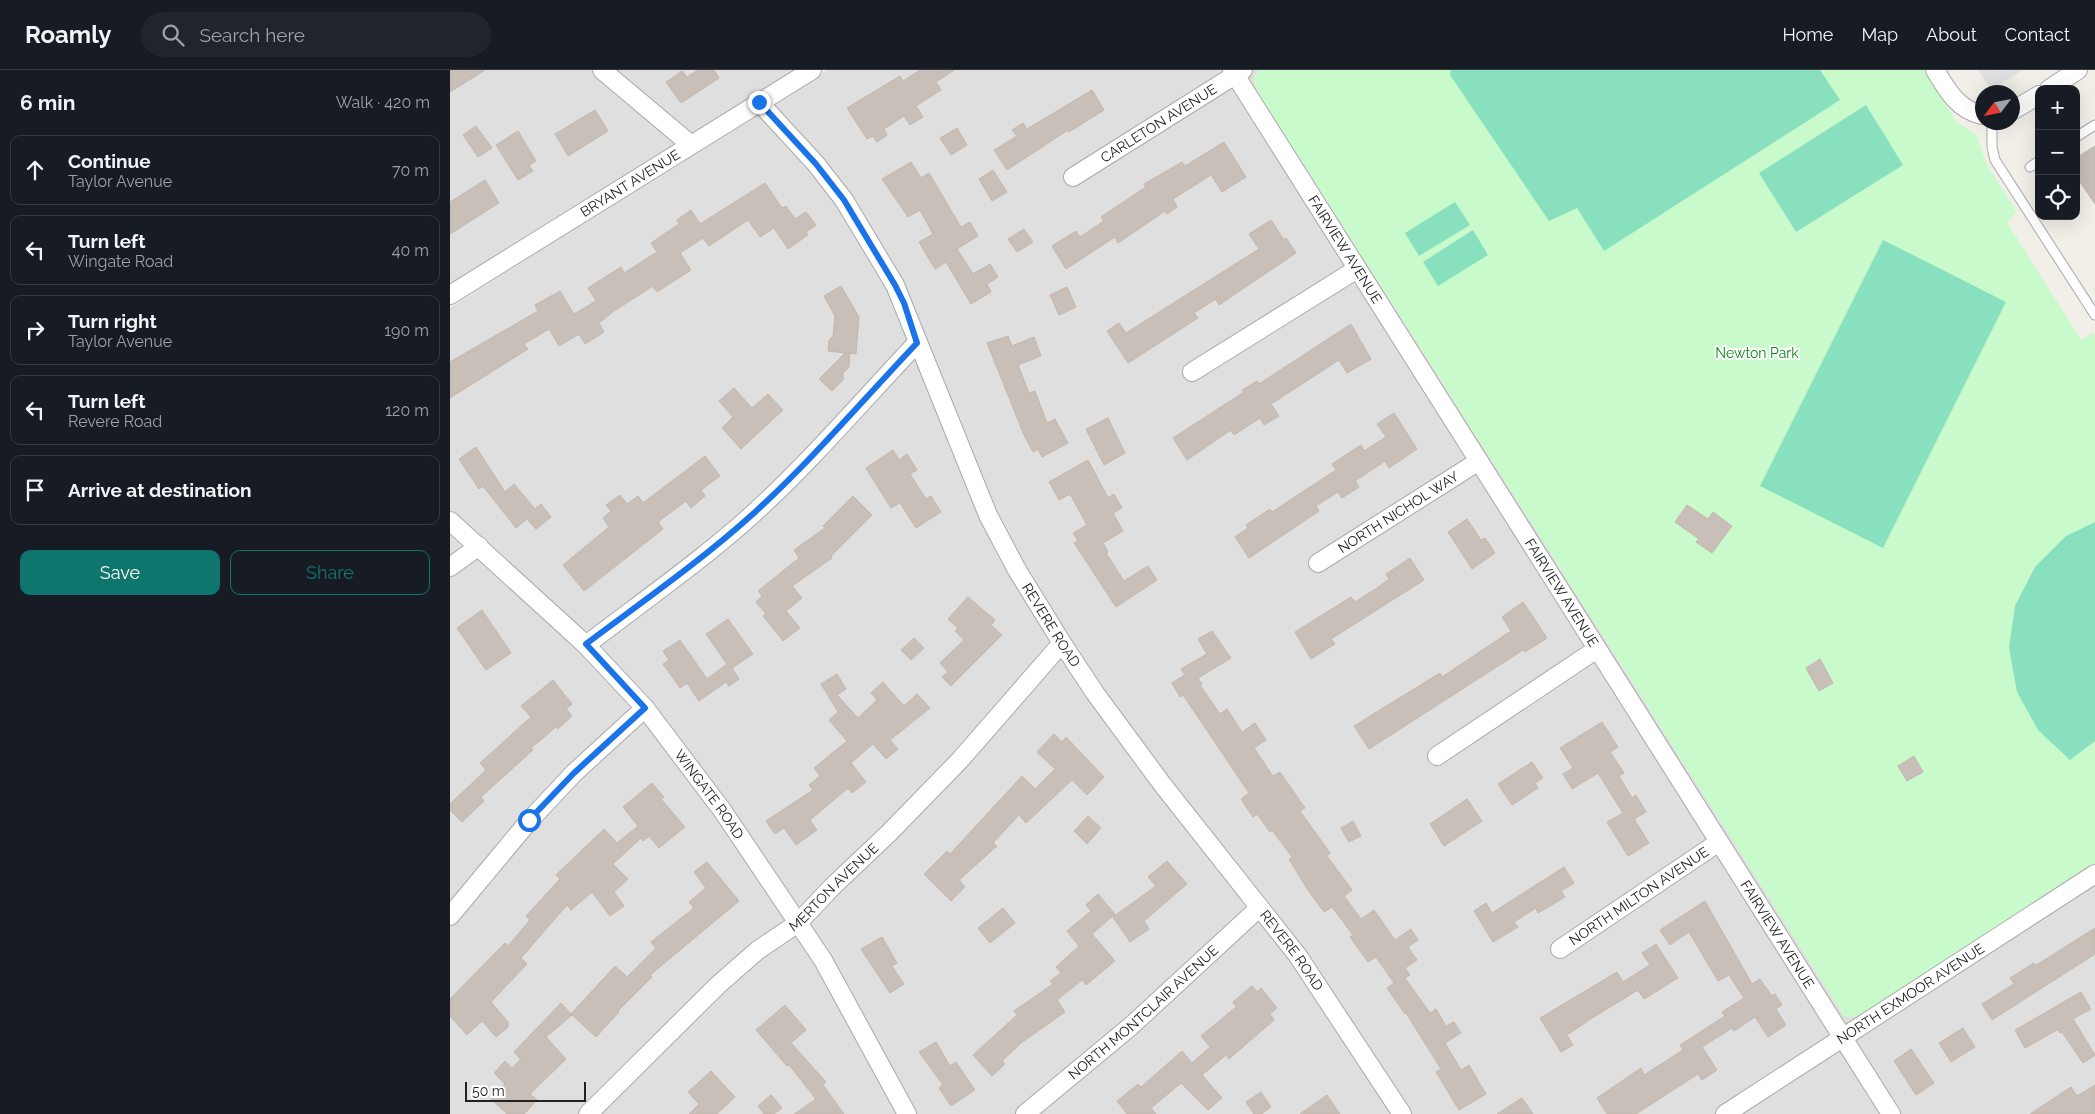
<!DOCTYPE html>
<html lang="en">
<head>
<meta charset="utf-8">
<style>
  body { margin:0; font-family:Raleway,sans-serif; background:#20242c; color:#f1f3f6 }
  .controls { position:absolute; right:15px; top:15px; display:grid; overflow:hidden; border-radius:10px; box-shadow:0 5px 20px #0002 }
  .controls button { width:45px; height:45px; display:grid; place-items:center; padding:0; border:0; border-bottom:1px solid #363941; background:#171b24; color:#f1f3f6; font:25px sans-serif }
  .compass { position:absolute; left:1525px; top:15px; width:45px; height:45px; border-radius:50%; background:#171b24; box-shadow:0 5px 20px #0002; rotate:238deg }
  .scale { position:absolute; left:15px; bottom:12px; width:121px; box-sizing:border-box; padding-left:5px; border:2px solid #222; border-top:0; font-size:14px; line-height:18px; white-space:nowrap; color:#222; -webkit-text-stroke:4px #fff; paint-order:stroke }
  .stop { position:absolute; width:15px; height:15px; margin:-11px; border:4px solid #1a73e8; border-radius:50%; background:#fff }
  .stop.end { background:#1a73e8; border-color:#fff; box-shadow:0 1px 5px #0008 }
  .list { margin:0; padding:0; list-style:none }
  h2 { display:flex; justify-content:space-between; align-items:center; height:65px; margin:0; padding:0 20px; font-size:21px }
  h2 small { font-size:16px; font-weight:400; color:#9ea1a6 }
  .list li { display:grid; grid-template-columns:32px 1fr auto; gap:15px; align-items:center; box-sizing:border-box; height:70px; margin:0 10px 10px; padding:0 10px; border:1px solid #363941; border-radius:10px }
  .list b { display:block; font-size:19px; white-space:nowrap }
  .list p { margin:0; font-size:16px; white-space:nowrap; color:#9ea1a6 }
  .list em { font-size:16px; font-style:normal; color:#9ea1a6 }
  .actions { display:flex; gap:10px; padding:15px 20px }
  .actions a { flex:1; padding:11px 0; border:1px solid #0f766e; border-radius:10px; text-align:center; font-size:18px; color:#0f766e }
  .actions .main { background:#0f766e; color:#fff }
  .icon { flex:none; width:28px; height:28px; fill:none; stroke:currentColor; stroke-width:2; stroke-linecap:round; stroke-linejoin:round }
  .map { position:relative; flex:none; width:1645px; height:1044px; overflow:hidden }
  header { display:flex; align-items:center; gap:30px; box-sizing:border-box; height:70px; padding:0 25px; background:#171b24; border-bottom:1px solid #363941 }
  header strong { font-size:24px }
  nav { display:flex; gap:28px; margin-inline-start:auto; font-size:18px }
  .search { width:350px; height:45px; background:#20242c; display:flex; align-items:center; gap:12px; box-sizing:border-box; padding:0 18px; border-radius:28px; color:#9ea1a6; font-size:19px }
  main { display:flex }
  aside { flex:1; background:#171b24 }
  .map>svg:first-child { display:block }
</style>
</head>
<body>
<header>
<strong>Roamly</strong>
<div class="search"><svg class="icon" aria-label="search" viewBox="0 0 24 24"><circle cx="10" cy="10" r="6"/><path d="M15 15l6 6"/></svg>Search here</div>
<nav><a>Home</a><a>Map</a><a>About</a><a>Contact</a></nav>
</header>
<main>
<aside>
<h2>6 min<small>Walk · 420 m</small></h2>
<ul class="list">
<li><svg class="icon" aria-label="ahead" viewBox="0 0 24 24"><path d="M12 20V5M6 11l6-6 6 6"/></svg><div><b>Continue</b><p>Taylor Avenue</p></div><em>70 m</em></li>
<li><svg class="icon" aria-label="left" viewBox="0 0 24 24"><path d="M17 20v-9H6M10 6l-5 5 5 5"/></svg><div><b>Turn left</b><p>Wingate Road</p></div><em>40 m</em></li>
<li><svg class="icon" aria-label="right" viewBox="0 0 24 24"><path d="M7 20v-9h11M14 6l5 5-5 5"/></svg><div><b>Turn right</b><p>Taylor Avenue</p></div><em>190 m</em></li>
<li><svg class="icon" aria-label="left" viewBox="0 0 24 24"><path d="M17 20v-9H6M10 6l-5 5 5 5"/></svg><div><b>Turn left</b><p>Revere Road</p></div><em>120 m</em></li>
<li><svg class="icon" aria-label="arrive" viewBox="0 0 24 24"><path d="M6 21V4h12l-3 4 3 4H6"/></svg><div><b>Arrive at destination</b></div></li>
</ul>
<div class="actions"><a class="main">Save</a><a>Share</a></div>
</aside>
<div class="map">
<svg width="1645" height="1044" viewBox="0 0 1645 1044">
  <rect width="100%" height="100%" fill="#f2efe9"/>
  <!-- residential -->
  <g fill="#e0dfdf">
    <polygon points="0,0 352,0 0,220"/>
    <polygon points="377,0 810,0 805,5 806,19 1394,946 1416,942 1645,794 1645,1044 0,1044 0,238"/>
  </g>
  <!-- park -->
  <path fill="#c8facc" d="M810 0H1474L1506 51 1527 66 1536 93 1567 142 1557 152 1631 270 1643 263 1645 265V794L1416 942 1406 947 1394 946 806 19C804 11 803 6 810 0Z"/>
  <!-- pitch -->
  <g fill="#88e0be">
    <polygon points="1001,0 1370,0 1390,30 1154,181 1127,138 1099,151 1000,5"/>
    <polygon points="1416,35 1453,95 1346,162 1309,103"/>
    <polygon points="1005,132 1020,155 969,186 955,163"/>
    <polygon points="1023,160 1038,185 988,216 973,192"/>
    <polygon points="1433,170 1556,232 1433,478 1310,416"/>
    <polygon points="1645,452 1645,671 1620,690 1588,660 1567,622 1559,578 1565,536 1585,497 1616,466"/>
  </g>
  <!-- parking -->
  <polygon fill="#e2e2e2" points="1528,0 1573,0 1541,20"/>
  <!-- building -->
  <g fill="#c7bfb8" stroke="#c4b6ab">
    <polygon points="0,0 35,0 0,22"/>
    <polygon points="248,0 264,0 269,8 231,33 216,12 232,1 237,7"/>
    <polygon points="470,0 504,0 486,12 491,20 466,36 473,47 460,55 454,46 434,59 437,65 427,72 423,66 417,69 397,38 450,6 453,11"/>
    <polygon points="642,20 654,40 619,62 618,60 557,100 544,80 567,66 562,60 573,53 577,59"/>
    <polygon points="145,40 158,61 118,86 105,64"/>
    <polygon points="26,56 42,78 28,87 13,65"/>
    <polygon points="507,58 517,75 501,85 490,68"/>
    <polygon points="68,61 86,91 79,95 83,101 68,110 46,75"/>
    <polygon points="774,72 796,107 772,122 761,105 723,129 727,137 717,144 715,141 668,173 665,167 616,199 602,176 626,161 630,167 654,151 651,147 696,117 694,114 732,92 735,96"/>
    <polygon points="1645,76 1645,134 1626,106 1626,88"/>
    <polygon points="461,92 471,108 479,103 511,157 520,152 528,166 507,179 523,204 540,194 548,207 537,214 541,222 521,234 496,192 485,199 469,172 483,164 470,140 458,147 432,109"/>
    <polygon points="543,100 557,122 542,131 529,109"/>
    <polygon points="35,110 49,133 0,164 0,132"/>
    <polygon points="315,113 332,138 336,136 345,149 356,142 366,155 356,162 358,165 338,179 324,158 310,167 298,150 259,176 253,168 230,183 241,200 207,222 203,216 164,241 149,253 154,262 135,274 129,264 109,276 99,259 74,274 78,279 0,328 0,292 88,241 85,235 110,221 124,244 146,231 138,218 171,197 174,203 207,182 201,173 229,154 227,150 241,140 250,154"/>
    <polygon points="821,150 834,170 836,168 846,183 769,235 766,229 744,243 748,248 678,293 657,261 669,253 676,263 809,179 799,164"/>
    <polygon points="574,159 583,172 567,182 558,169"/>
    <polygon points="391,216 409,247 406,284 400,283 399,297 393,303 393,310 382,321 369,309 395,283 378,281 379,270 383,266 385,246 374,226"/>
    <polygon points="617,217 626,237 609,245 600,225"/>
    <polygon points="901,254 921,289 897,303 889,290 821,334 829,346 814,355 810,348 784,365 781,360 737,390 723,368 794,322 792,320 807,311 809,314"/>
    <polygon points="558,266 562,276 584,267 591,286 568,295 579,323 585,321 597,353 605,349 618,373 592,387 588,379 583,382 574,365 537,273"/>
    <polygon points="284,318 302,338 318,324 333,340 291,379 272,358 283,347 269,331"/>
    <polygon points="944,343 967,379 939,398 935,391 905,411 909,417 892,428 888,422 866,436 869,441 799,488 785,467 798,458 796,455 820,439 822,442 886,400 882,394 911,375 914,381 936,367 927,354"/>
    <polygon points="658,348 675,383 654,395 636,359"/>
    <polygon points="26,377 55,422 64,414 85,439 91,434 101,447 86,459 77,449 66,458 33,416 29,419 9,389"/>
    <polygon points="443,380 449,390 457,384 467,400 460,404 476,429 481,426 491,442 466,458 450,433 441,438 416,398"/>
    <polygon points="255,386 270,406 251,420 255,426 241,438 236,431 208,452 213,459 134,521 113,495 159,457 153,448 161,441 156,435 170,425 177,434 188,426 193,433"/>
    <polygon points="638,390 658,428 664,424 672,438 663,443 673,461 653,473 658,482 656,483 674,511 698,496 707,510 666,537 624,473 628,471 623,463 637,455 620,424 609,430 599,412"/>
    <polygon points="403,426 422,445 381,486 382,488 342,516 352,528 336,541 350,558 333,571 313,546 316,544 306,532 312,526 308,521 349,488 344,480 375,458 373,456"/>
    <polygon points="1237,435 1258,449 1263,442 1282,456 1262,483 1246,472 1249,469 1225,452"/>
    <polygon points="1017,449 1031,470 1035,468 1045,483 1022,499 998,462"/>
    <polygon points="960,488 974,510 881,569 885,574 861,589 845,562 901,527 905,532 927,518 939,509 936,504"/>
    <polygon points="518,527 545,550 541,555 552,565 501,616 492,607 498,602 490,593 514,570 505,561 508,558 498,549"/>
    <polygon points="1073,532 1097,568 1075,582 1073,580 919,679 904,656 990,603 992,607 1061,561 1052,547"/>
    <polygon points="32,540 61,583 36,600 7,558"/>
    <polygon points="278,549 303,584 282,598 289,609 279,616 276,612 249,631 237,613 230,618 213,594 219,590 213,581 230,570 257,609 277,594 256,564"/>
    <polygon points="762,561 781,588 748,608 752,614 750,615 770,644 777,639 792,662 805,653 816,670 804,678 823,706 830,702 855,738 850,741 880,783 877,786 902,820 894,826 911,849 924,840 945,870 961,859 968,870 958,877 967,890 955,898 960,905 955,908 980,943 986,939 996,956 1004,952 1011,963 995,973 1011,1000 1019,995 1036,1024 1009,1040 986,1002 991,999 956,943 955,944 937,918 944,913 926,887 918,892 900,867 903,865 882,837 874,842 857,819 839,789 842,787 822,760 820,762 807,744 803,747 791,729 799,723 733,625 730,627 722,613 735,605 731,599 757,584 748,569"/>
    <polygon points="464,568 474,578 461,590 451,580"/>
    <polygon points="1370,589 1383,613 1369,621 1356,598"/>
    <polygon points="387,604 396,619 387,625 408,648 427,630 421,623 433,612 454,636 467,624 480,638 440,670 448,679 436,689 423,674 401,693 416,712 402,723 398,718 360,750 367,760 346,775 334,758 325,764 316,751 363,720 359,715 370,706 364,698 397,671 379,650 388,642 371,614"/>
    <polygon points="103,610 122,634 116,639 122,646 108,659 106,657 81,678 83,680 31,727 34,731 12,752 0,740 0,734 36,700 30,693 81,647 71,636"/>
    <polygon points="1152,652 1168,677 1160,682 1174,703 1169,706 1182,728 1186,725 1196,742 1184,749 1199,773 1178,786 1157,752 1173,743 1148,703 1122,719 1113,704 1123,698 1110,678"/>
    <polygon points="604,664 612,672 616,667 654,707 637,725 622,710 576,753 569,745 543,773 547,776 509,810 515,817 501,831 474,804 497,781 500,784 572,706 585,719 605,699 587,682"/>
    <polygon points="1464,686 1473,702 1457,711 1448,696"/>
    <polygon points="1082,692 1093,708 1085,713 1088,718 1062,735 1048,714"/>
    <polygon points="202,713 214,727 211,729 235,757 209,778 199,766 193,771 191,768 163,794 178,809 164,822 174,836 160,846 142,822 121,840 117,835 71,888 77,894 41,932 58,952 58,957 46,967 32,951 17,965 0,946 0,929 55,873 58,876 80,850 76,846 110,809 106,805 154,759 167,773 188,756 173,737"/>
    <polygon points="1017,729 1032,751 994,776 980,754"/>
    <polygon points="638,746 651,758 637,774 624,761"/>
    <polygon points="903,751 911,766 899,772 891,758"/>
    <polygon points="717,791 737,814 694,851 699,859 680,872 663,847 706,816 698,807"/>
    <polygon points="257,792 289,831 200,905 202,907 168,941 169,942 146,967 121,944 165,896 177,907 206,878 201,872 244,838 239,832 256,818 244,802"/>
    <polygon points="1114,797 1124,813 1111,821 1115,827 1088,843 1086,838 1064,852 1068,857 1043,872 1024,841 1036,833 1042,843"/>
    <polygon points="648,824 665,844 642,864 665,891 636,915 632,910 607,930 615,942 571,973 552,991 555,994 542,1006 523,985 567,945 564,941 603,914 600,911 611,903 606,897 629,876 617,861 641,841 636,835"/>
    <polygon points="1255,831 1302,914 1310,909 1322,926 1325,924 1332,935 1326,939 1336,955 1318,967 1305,947 1284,961 1282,958 1252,977 1267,1000 1252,1010 1248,1004 1186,1044 1157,1044 1147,1028 1191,998 1194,1005 1233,980 1230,975 1275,946 1272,942 1294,928 1279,905 1268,911 1239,862 1220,875 1210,860"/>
    <polygon points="553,838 565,853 540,873 528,858"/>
    <polygon points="1645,858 1645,884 1542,950 1532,934 1564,914 1560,908 1584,893 1585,896"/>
    <polygon points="432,867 447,893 442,896 454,914 440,923 411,879"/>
    <polygon points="1206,874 1228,908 1194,929 1188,920 1139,950 1117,965 1123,975 1111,982 1090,948 1167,902 1173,912 1200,895 1192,883"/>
    <polygon points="802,916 807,922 811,918 827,938 820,944 824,950 779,989 776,985 752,1005 772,1028 758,1040 731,1013 701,1038 706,1044 677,1044 667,1031 688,1014 691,1017 732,981 742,993 760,977 751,966 786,937 783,932"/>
    <polygon points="1631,922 1641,939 1623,949 1645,985 1633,993 1612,962 1610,963 1607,960 1575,978 1565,960"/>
    <polygon points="111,933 122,945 96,967 116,989 80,1024 87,1030 74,1044 57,1044 41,1029 55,1014 44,1003 55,991 62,998 75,985 70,989 64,982"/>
    <polygon points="335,935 356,960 341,973 376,1012 373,1015 394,1044 344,1044 366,1029 339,995 337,996 306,960"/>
    <polygon points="1513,958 1525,977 1501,992 1489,973"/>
    <polygon points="486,972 500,996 506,992 525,1020 501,1036 489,1018 493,1015 469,982"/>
    <polygon points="1461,979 1484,1013 1466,1025 1444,991"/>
    <polygon points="261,1001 285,1027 267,1044 239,1044 249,1034 238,1022"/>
    <polygon points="1645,1015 1645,1044 1580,1044 1621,1017 1627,1026"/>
    <polygon points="811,1022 821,1037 811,1044 804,1044 796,1032"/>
    <polygon points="321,1025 332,1038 324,1044 314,1044 308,1036"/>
    <polygon points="877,1025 890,1044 850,1044"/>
    <polygon points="1072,1028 1083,1044 1047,1044"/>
  </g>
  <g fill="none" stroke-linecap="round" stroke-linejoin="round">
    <!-- service casing -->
    <g stroke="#a9a9a9" stroke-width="11">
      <g id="service">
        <polyline points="1542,52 1542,77 1545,90 1645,245"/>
        <polyline points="1626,67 1645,55"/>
        <polyline points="1580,97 1589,91"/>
      </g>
    </g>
    <!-- minor casing -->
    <g stroke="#a9a9a9" stroke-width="20">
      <g id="minor">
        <polyline points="152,0 240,74"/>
        <path id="s1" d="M782 0 1441 1044"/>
        <path d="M1485 0C1497 20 1508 40 1532 45"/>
        <polyline points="1599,19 1628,0"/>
        <path id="s2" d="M309 32 366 94 394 130 445 215 538 445 567 500 612 573 645 623 712 714 848 886 952 1044"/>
        <polyline points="1562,41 1589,25"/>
        <path id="s3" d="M623 107 793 0"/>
        <path id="s4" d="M0 225 362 0"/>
        <polyline points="742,302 907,199"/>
        <path id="s5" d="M0 451 136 575 195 638 272 740 373 890 457 1044"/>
        <path id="s6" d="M868 493 1029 391"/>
        <polyline points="0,497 29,476"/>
        <path d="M136 575C192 532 251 491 304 443 362 390 413 330 467 273"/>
        <polyline points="987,686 1147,579"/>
        <polyline points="0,846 79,751 124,703 195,638"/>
        <path id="s7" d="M1110 879 1269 772"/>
        <path id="s8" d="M138 1044 268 915 308 880 348 853 382 817 439 763 510 690 612 573"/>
        <path id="s9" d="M575 1044 681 956 809 838"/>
        <path id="s10" d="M1275 1044 1645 804"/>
      </g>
    </g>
    <!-- service -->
    <use href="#service" stroke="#fff" stroke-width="9"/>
    <!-- minor -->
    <use href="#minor" stroke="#fff" stroke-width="18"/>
  </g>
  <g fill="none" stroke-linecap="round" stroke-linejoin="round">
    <!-- route -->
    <path stroke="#1a73e8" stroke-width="6" d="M79 750 124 703 195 638 136 574C192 532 251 491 304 443 362 390 413 330 467 273L454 233 445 215 394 130 366 94 309 32"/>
  </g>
  <g text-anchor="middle" stroke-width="4" stroke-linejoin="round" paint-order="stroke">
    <!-- street labels -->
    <g font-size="14" fill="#222" stroke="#fff">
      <text dy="5" stroke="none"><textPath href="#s3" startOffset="101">CARLETON AVENUE</textPath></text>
      <text dy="5" stroke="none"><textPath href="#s4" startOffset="212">BRYANT AVENUE</textPath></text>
      <text dy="5" stroke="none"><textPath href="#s1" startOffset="212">FAIRVIEW AVENUE</textPath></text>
      <text dy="5" stroke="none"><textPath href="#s6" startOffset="95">NORTH NICHOL WAY</textPath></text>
      <text dy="5" stroke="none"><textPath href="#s1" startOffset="618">FAIRVIEW AVENUE</textPath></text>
      <text dy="5" stroke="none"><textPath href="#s2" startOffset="604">REVERE ROAD</textPath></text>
      <text dy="5" stroke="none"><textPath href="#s5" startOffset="378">WINGATE ROAD</textPath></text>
      <text dy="5" stroke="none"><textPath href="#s8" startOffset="335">MERTON AVENUE</textPath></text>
      <text dy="5" stroke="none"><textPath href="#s7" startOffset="95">NORTH MILTON AVENUE</textPath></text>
      <text dy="5" stroke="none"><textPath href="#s1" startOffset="1022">FAIRVIEW AVENUE</textPath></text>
      <text dy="5" stroke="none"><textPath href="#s2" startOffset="1009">REVERE ROAD</textPath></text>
      <text dy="5" stroke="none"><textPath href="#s10" startOffset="221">NORTH EXMOOR AVENUE</textPath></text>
      <text dy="5" stroke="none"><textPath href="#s9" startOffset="156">NORTH MONTCLAIR AVENUE</textPath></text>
    </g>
    <!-- park labels -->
    <g font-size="14" fill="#0c8416" stroke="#fff">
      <text x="1307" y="288">Newton Park</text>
    </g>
  </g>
</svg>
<div class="controls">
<button>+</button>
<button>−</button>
<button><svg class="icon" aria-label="locate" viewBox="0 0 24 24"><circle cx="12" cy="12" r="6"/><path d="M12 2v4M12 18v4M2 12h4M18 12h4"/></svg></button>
</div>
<svg class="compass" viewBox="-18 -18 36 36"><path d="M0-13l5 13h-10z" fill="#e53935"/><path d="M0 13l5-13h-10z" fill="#9ea1a6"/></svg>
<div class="scale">50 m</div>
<div class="stop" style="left:79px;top:750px"></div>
<div class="stop end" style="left:309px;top:32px"></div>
</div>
</main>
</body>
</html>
